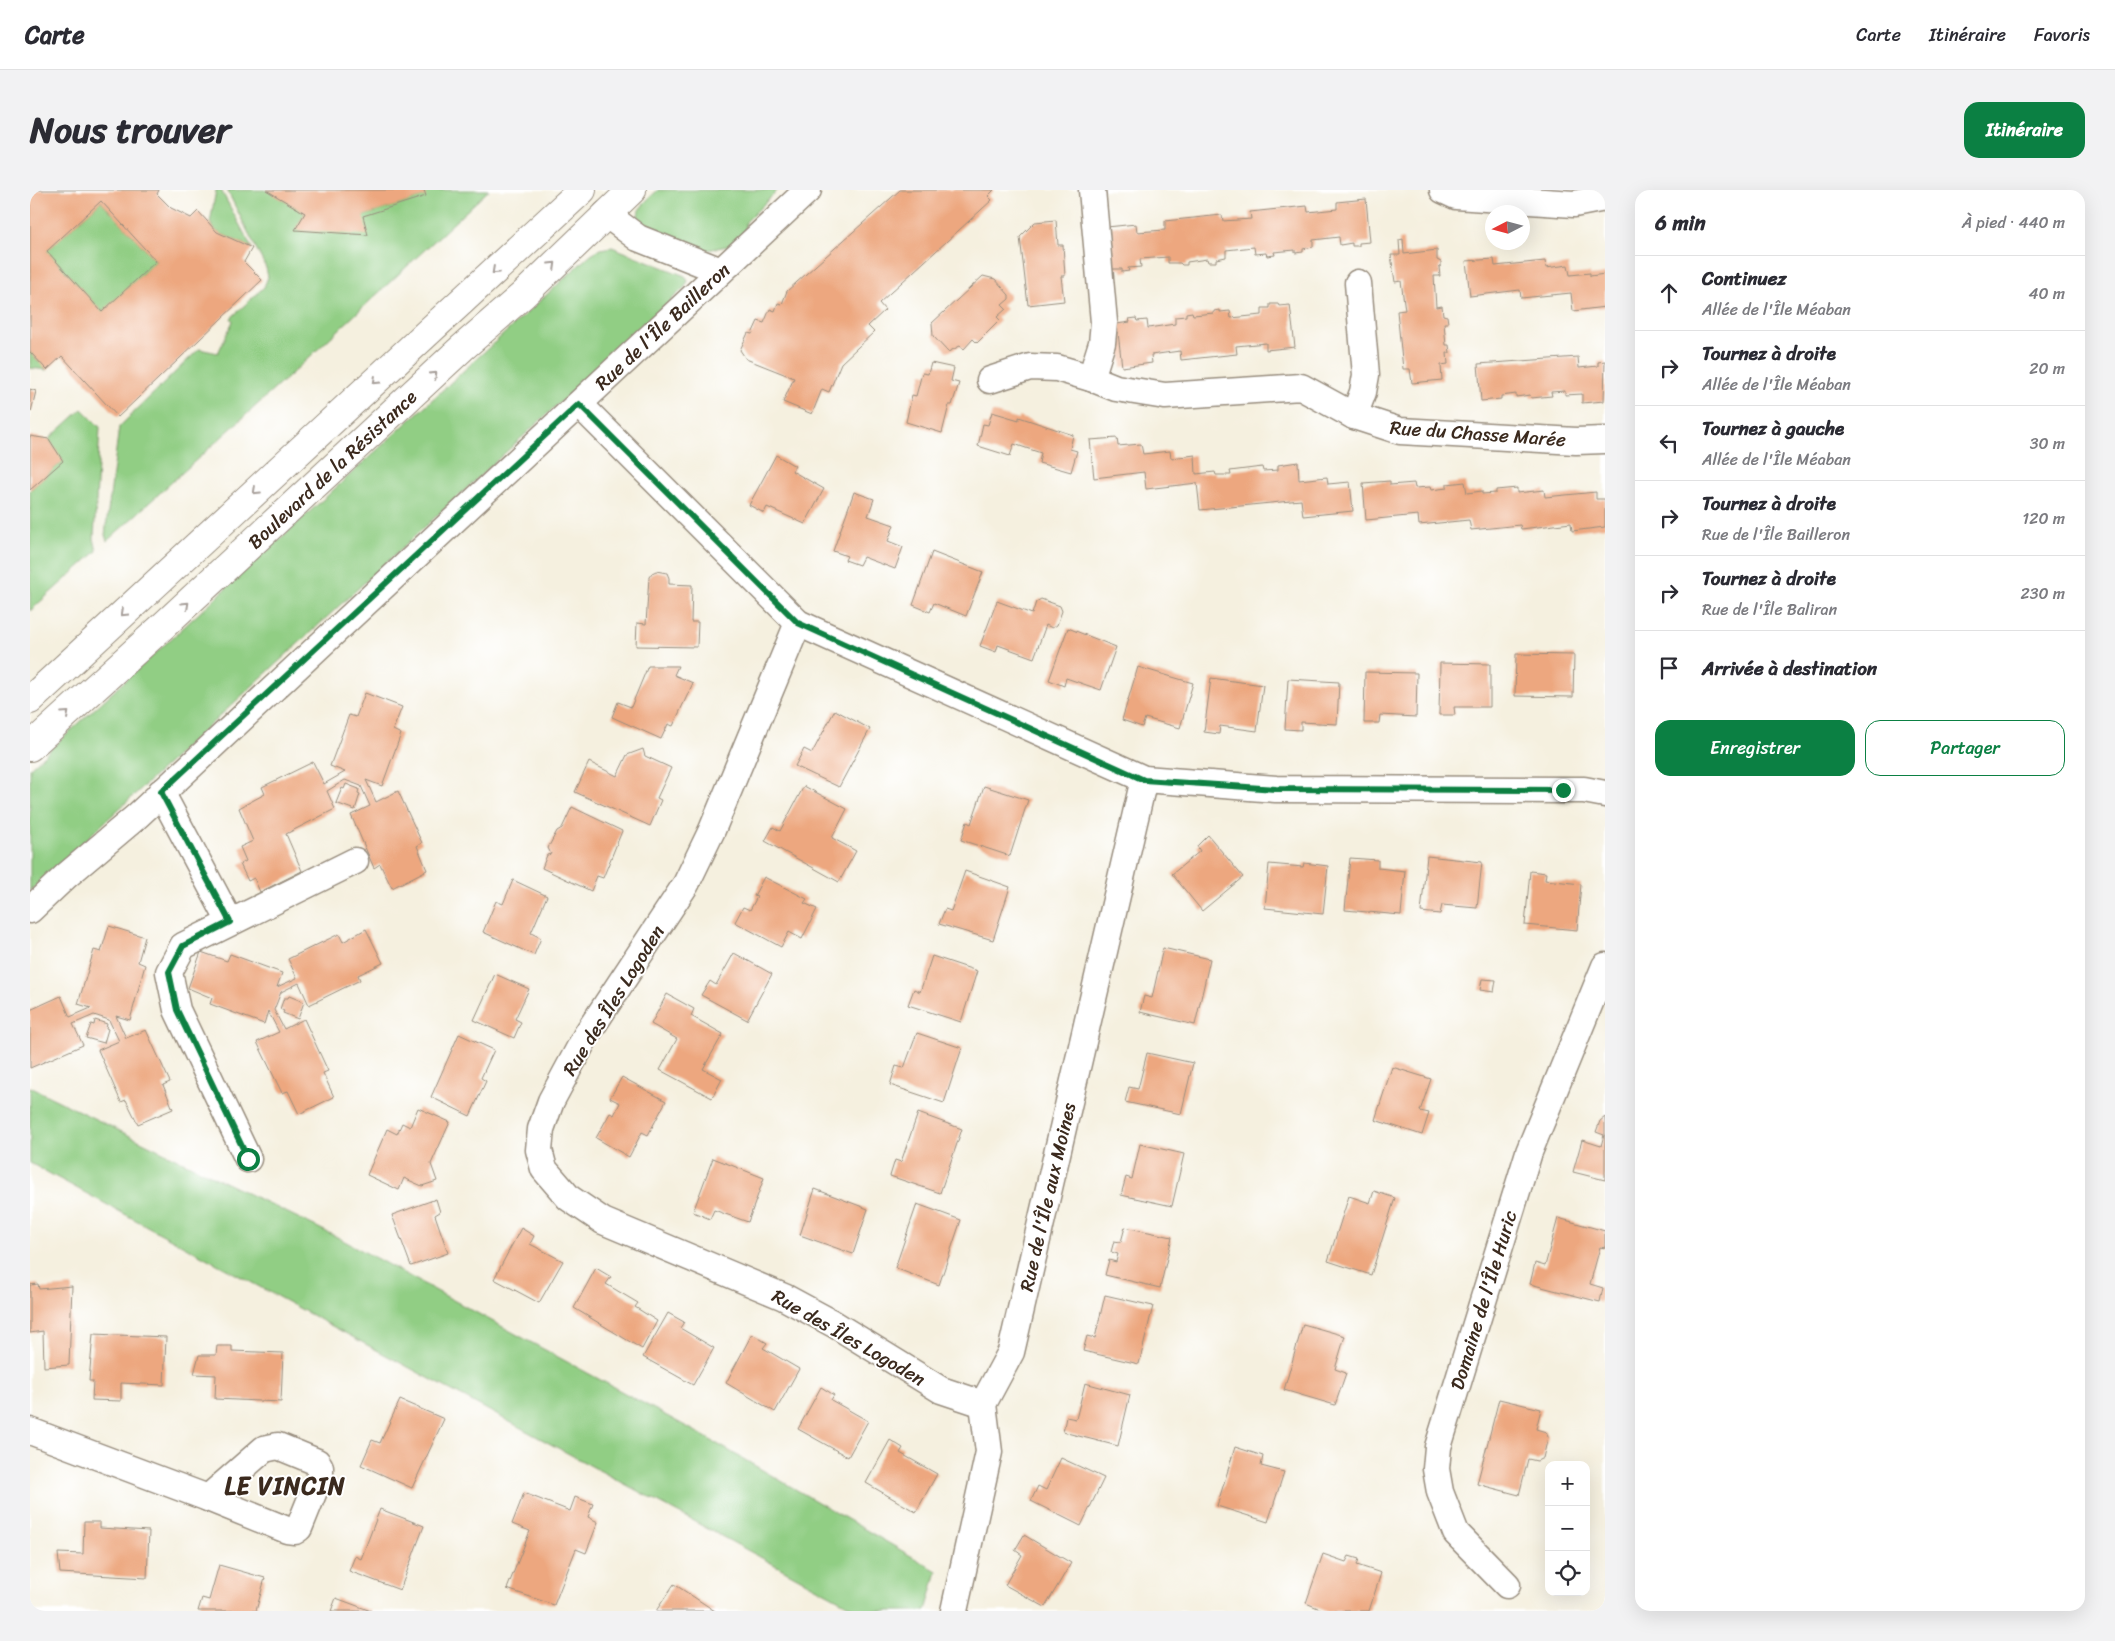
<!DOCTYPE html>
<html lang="fr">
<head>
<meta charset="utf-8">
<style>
  body { margin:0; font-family:Sriracha,sans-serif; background:#f2f2f3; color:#2b2b33 }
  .controls { position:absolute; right:15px; bottom:15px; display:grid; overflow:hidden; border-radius:10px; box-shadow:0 5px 20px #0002 }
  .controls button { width:45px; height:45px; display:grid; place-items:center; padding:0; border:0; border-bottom:1px solid #e1e1e2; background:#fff; color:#2b2b33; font:25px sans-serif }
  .compass { position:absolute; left:1455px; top:15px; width:45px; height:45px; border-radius:50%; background:#fff; box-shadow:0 5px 20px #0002; rotate:264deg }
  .stop { position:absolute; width:15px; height:15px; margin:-11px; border:4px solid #0b8043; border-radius:50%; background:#fff }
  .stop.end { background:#0b8043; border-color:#fff; box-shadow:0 1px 5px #0008 }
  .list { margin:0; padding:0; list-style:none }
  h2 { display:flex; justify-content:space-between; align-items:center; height:65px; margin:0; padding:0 20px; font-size:21px }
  h2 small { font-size:16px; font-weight:400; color:#7c7c81 }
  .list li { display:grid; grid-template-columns:32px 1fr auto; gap:15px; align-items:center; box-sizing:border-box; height:75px; padding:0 20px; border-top:1px solid #e1e1e2 }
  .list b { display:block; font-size:19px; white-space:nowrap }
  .list p { margin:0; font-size:16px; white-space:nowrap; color:#7c7c81 }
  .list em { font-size:16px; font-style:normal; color:#7c7c81 }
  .actions { display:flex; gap:10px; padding:15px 20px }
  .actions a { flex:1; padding:11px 0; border:1px solid #0b8043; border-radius:15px; text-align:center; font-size:18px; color:#0b8043 }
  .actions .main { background:#0b8043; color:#fff }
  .icon { flex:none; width:28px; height:28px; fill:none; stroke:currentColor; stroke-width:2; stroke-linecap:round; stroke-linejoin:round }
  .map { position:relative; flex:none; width:1575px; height:1421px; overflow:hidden; border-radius:15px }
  header { display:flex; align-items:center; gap:30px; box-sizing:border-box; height:70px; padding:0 25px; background:#fff; border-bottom:1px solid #e1e1e2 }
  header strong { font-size:24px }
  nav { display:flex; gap:28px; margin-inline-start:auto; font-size:18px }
  .intro { display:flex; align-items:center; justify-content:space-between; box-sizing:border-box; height:120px; padding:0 30px }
  h1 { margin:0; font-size:35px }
  .button { padding:12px 22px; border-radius:15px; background:#0b8043; color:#fff; font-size:18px; font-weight:700 }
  main { display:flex; gap:30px; padding:0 30px }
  aside { flex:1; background:#fff; border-radius:15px; box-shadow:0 5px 20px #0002 }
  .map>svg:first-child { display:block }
</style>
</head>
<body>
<header>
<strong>Carte</strong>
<nav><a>Carte</a><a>Itinéraire</a><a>Favoris</a></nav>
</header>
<div class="intro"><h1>Nous trouver</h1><a class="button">Itinéraire</a></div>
<main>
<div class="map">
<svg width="1575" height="1421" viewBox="0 0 1575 1421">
  <rect width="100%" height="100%" fill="#fff"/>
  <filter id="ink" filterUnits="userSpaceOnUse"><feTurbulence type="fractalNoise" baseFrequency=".02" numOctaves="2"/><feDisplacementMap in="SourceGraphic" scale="10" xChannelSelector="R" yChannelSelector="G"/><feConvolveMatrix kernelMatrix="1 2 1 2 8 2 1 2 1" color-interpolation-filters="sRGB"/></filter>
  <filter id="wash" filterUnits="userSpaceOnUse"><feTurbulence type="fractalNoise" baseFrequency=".0096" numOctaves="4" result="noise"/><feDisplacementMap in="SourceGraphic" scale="20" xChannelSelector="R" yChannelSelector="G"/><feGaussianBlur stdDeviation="1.12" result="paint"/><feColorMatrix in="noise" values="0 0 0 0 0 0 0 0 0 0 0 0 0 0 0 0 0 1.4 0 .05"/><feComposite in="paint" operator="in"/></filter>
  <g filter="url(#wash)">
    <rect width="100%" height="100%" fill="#f5f0df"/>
    <!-- green -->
    <g fill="#91ce84" stroke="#667c51">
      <polygon points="186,0 191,0 222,58 187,42 180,33"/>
      <polygon points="197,0 236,0 275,23 266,39 333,26 395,6 394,0 459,0 271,175 77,351 75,345 89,237 169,159 188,163 203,131 201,128 234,97 238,87 236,78"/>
      <polygon points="628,0 748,0 716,32 715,47 707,54 673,61 619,39 608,26 609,20 617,10"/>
      <polygon points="71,11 126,71 72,122 17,61"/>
      <polygon points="582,57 655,86 658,91 655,97 0,701 0,578 561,64 570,59"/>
      <polygon points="0,162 17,180 0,178"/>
      <polygon points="52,219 70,237 64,349 67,361 0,421 0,300 33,271 19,249"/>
      <polygon points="0,897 307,1047 670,1244 907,1381 896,1421 830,1421 0,973"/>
    </g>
    <g id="blocks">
      <!-- building -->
      <g fill="#eda77f" fill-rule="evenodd">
        <path d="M0 0H129L127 4 141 18 161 28 168 21 187 42 222 58 214 72 232 90 88 227 32 166 17 180 0 162ZM71 11 126 71 72 122 17 61Z"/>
        <polygon points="236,0 394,0 396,6 333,26 338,45 265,40 275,23"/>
        <polygon points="870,0 964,0 958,6 962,10 849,113 855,120 838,136 844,142 811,173 799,202 792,199 782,224 753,212 764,188 716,169 710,160 718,143 722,144 728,131 734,133 740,119 745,121 748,113 752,114 757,101"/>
        <polygon points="1336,9 1340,52 1329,53 1329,56 1322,56 1322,53 1310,55 1309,47 1283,50 1283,57 1273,59 1273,62 1265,63 1265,60 1244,62 1245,65 1237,66 1236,63 1225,64 1224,57 1196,60 1196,67 1186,69 1186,72 1178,72 1177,69 1157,72 1157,75 1152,75 1150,73 1138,73 1138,67 1110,69 1111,77 1098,78 1099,81 1092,82 1092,79 1082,79 1077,37 1106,34 1107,42 1135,40 1135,31 1192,25 1193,31 1221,29 1220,22 1277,16 1278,22 1307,19 1307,12"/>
        <polygon points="1026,30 1028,55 1033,55 1035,86 1031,86 1034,111 998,115 990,47 1005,32"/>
        <polygon points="1373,49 1374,64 1407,60 1407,70 1411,72 1411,76 1409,77 1410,86 1404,86 1406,117 1412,116 1413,125 1417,126 1418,133 1414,133 1416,155 1419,155 1420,163 1417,163 1418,174 1411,175 1412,190 1382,193 1380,179 1373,179 1367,121 1375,120 1371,91 1365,92 1361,65 1370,65 1369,50"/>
        <polygon points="1464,69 1465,76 1515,71 1516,78 1538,75 1540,85 1560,83 1560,86 1575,84 1575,117 1543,121 1541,103 1491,108 1490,100 1440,106 1436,71"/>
        <polygon points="953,86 965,89 979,105 979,109 972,115 976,119 967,127 970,130 947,153 943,149 934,159 930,156 918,162 903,146 902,133"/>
        <polygon points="1240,114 1248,114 1249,116 1260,115 1265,157 1236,160 1236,153 1206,156 1207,164 1151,170 1150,161 1135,163 1121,165 1122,173 1092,177 1087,134 1100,132 1099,129 1106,128 1107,131 1117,130 1118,138 1145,134 1145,127 1156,126 1156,123 1162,122 1163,125 1184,123 1184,121 1190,120 1190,122 1200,121 1201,128 1232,125 1232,118 1240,118"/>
        <polygon points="1548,167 1549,178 1568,176 1568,172 1575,171 1574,211 1552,213 1552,204 1535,205 1535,201 1521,202 1522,206 1501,208 1500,205 1486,207 1486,204 1471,206 1471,209 1451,211 1448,174"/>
        <polygon points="901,173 924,178 921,191 929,193 922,215 919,215 912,243 876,232 882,205 886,206 892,183 898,184"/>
        <polygon points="0,199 6,201 1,222 0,222"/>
        <polygon points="962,222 989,230 989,227 1043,245 1040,259 1047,261 1041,282 1009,273 1011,263 984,254 980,266 948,256 953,234 958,235"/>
        <polygon points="0,246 19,249 33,271 0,300"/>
        <polygon points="1087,248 1088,256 1111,254 1113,264 1140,261 1141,268 1165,265 1166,284 1185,282 1186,285 1201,285 1200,281 1232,277 1233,281 1248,280 1248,275 1268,272 1269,290 1297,287 1298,294 1320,292 1323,321 1273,326 1271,310 1170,320 1167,293 1116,299 1114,282 1064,288 1060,250"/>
        <polygon points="746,265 765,276 762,281 794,299 775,334 737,317 734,323 719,315"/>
        <polygon points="1360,291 1360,295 1384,293 1385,298 1400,297 1401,300 1417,298 1417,294 1435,292 1437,303 1452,301 1452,304 1466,303 1466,300 1487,298 1487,303 1514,300 1515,307 1566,302 1566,309 1575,309 1575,337 1542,341 1541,333 1491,339 1490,335 1441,340 1439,330 1389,335 1388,325 1336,330 1333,293"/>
        <polygon points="824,302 844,309 838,326 864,335 858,351 873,357 865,379 833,367 829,375 815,370 817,366 803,361"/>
        <polygon points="902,362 953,382 936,426 904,413 900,422 883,415"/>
        <polygon points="626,381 637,383 639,388 639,394 662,395 661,432 668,432 667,457 606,456 607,433 616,434 619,387 622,383"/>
        <polygon points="1011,409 1030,416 1032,421 1027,435 1022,438 1016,435 1004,468 968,455 966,462 950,456 967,411 1002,424 1006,412"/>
        <polygon points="1038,438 1086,457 1071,500 1036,488 1034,496 1019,490"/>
        <polygon points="1486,464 1544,465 1543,507 1485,506"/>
        <polygon points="1410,473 1460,474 1460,517 1424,517 1425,525 1409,525"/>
        <polygon points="618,476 648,476 644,485 663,493 643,536 638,534 631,549 582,527 588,512 601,517"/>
        <polygon points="1108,477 1163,493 1150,538 1115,528 1112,537 1092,530"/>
        <polygon points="1335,482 1387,483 1386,527 1350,525 1349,533 1334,533"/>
        <polygon points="1181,488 1233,495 1227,541 1190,536 1189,544 1174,542"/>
        <polygon points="1258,489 1309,492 1307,534 1271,532 1271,540 1255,539"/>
        <polygon points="335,503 372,517 363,540 371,544 352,596 336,590 346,612 368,601 392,653 387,656 397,680 362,698 350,674 344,678 321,625 340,616 331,596 315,590 297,601 305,619 256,644 272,681 230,702 224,688 218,691 210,674 216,671 210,657 223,651 209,618 235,604 232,597 283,572 294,594 315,582 300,576 319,525 326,527"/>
        <polygon points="805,520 840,539 809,597 765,576 774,559 782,563"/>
        <polygon points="613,559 615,566 641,578 627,608 631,610 620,636 545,602 559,572 587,586 597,565"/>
        <polygon points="316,594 329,599 328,603 330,604 325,620 306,613 312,598 314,599"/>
        <polygon points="774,596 817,619 802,648 826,661 809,692 735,651 743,637 750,641"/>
        <polygon points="954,596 998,610 980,666 931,650 937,632 941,634"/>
        <polygon points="542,617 592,641 573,688 567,686 561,701 512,678 517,665 521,664 518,658 527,641 532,638"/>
        <polygon points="1178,645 1213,687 1172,721 1142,684 1170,661 1167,656"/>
        <polygon points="1397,666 1452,672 1447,718 1412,715 1410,724 1391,722"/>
        <polygon points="1320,668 1348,670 1348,678 1375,681 1371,725 1315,720"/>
        <polygon points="1274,673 1298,676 1293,724 1235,718 1239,674 1273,677"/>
        <polygon points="935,681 980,697 963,750 909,734 915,719 921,721"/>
        <polygon points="1500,681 1516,683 1515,690 1551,694 1547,740 1495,735"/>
        <polygon points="734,687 777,709 774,713 787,719 772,749 759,742 751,757 705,732 713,717 720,720 727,707 724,706"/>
        <polygon points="483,690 517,706 501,743 511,748 504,765 453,742 466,711 473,714"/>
        <polygon points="79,736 115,747 108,772 115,775 100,830 86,826 96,848 116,840 140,892 133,895 143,919 108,934 96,910 91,912 68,860 89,851 79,830 64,825 43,834 53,855 0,878 0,820 31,806 40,827 61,818 48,814 64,760 71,762"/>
        <polygon points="336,739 353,773 328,785 330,790 279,815 269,793 251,802 244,820 254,839 274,829 298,881 293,883 304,907 269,924 258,901 252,903 227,852 249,842 238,821 234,834 180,814 182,808 158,798 171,762 197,771 200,764 252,783 247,797 267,788 258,769 309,744 313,752"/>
        <polygon points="1133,758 1180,769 1165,835 1110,822 1114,806 1122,808"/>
        <polygon points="704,763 742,784 717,830 671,805 680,791 686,795"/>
        <polygon points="902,766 947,781 931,832 878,815 884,799 890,802"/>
        <polygon points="465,784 499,799 485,829 491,832 484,848 444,830"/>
        <polygon points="1452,789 1466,790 1464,802 1450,800"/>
        <polygon points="637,804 664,819 661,826 693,844 673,879 692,889 682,908 630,880 647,849 621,834"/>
        <polygon points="259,806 274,812 268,829 253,823 254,821 250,819 254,808 258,808"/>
        <polygon points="65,830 77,834 76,838 78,839 74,853 56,848 61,834 64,835"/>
        <polygon points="887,843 932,858 914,913 860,895 866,876 874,878"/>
        <polygon points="429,844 464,860 451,888 456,891 440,926 401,907"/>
        <polygon points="1117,863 1163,873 1151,924 1095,912 1099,897 1108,899"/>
        <polygon points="1362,877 1401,889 1390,921 1399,923 1392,945 1345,930"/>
        <polygon points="592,887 636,911 618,945 612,942 599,967 566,948 580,923 584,925 590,913 580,908"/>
        <polygon points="388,918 420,932 401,974 407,991 392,996 374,988 369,1000 337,985 357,939 367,944 372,933 380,937"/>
        <polygon points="888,923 932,939 910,1003 860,986 865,970 871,972"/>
        <polygon points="1575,927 1575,990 1543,982 1552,950 1571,956 1574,945 1566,942 1570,931"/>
        <polygon points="1110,954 1154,964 1142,1016 1091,1005 1096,987 1102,989"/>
        <polygon points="683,968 734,988 718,1032 684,1020 680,1029 663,1022"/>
        <polygon points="785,999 838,1019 823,1064 770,1045"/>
        <polygon points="1344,1001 1365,1008 1341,1085 1298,1071 1319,1006 1340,1013"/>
        <polygon points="406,1009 410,1022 405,1025 418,1063 381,1076 362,1025"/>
        <polygon points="887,1014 931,1030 909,1095 865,1078"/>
        <polygon points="1528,1028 1575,1041 1575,1058 1570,1057 1560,1094 1573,1098 1570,1112 1500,1094 1505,1073 1515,1076"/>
        <polygon points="1095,1037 1142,1047 1130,1098 1075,1085 1079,1070 1086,1072 1088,1064 1081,1062 1084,1051 1091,1052"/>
        <polygon points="491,1038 504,1046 500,1054 533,1071 509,1113 464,1089"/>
        <polygon points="566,1078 581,1087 576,1094 608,1113 605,1117 627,1131 612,1159 544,1118"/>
        <polygon points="8,1094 9,1099 42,1096 39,1175 14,1177 13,1141 0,1143 0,1095"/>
        <polygon points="1075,1105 1123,1116 1109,1174 1053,1161 1057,1146 1065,1148"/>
        <polygon points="638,1123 654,1132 650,1138 684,1158 663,1195 613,1167"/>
        <polygon points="1273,1134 1315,1146 1305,1179 1316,1183 1305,1215 1254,1200"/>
        <polygon points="63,1144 136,1147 134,1195 91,1193 91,1211 62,1210 63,1191 59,1191"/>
        <polygon points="722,1144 737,1153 733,1158 769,1179 745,1222 696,1193"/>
        <polygon points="187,1156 202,1156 202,1161 253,1163 251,1212 185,1209 186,1185 164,1184 169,1165 186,1165"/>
        <polygon points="1055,1193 1100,1205 1088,1256 1033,1242 1036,1227 1046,1229"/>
        <polygon points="791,1197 804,1205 801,1210 838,1231 818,1267 768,1239"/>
        <polygon points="1469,1209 1511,1219 1506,1239 1516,1242 1518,1247 1513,1268 1507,1271 1498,1269 1489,1305 1447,1294"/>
        <polygon points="370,1210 414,1229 382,1298 331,1275 342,1250 350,1253"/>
        <polygon points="860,1250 873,1258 870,1263 907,1284 886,1322 836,1293"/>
        <polygon points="1205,1257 1233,1266 1231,1276 1254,1282 1238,1332 1187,1316"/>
        <polygon points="1031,1268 1074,1288 1051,1336 1001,1311 1008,1296 1016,1300"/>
        <polygon points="494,1303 540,1321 545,1307 563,1314 558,1327 568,1332 556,1363 546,1359 524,1415 477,1399 500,1341 482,1334"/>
        <polygon points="350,1319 394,1336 370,1400 319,1381 325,1366 331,1369"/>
        <polygon points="54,1332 70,1332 70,1338 119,1341 117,1388 30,1383 28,1363 53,1364"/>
        <polygon points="994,1345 1041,1373 1015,1417 975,1395 992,1365 985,1360"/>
        <polygon points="1293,1364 1316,1372 1319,1366 1329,1369 1327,1375 1351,1383 1339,1421 1295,1421 1276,1413"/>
        <polygon points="189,1375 235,1388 226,1421 168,1421 172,1408 179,1410"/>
        <polygon points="644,1394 685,1421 626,1421"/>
        <polygon points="306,1408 341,1421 301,1421"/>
      </g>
    </g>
  </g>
  <g filter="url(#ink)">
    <use href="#blocks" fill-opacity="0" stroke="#988d7e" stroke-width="1"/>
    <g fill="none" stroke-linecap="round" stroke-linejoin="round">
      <!-- minor casing -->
      <g stroke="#988d7e" stroke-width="29">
        <g id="minor">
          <polyline points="1062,0 1074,132 1072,153 1061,188 1086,198 1135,206 1271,197 1324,226 1370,241 1546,251 1575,250"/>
          <polyline points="1413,0 1426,6 1544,14 1575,8"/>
          <polyline points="576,24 608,48 691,81"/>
          <polyline points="960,190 1000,177 1027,178 1061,188"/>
          <polyline points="549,214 768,433 1114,589 1246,599 1533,600 1554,600 1575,604"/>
          <polyline points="1324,226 1333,202 1336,185 1328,93"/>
          <polyline points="768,433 682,640 656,694 557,844 521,911 511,939 509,960 514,979 539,1008 573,1031 754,1107 804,1134 911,1200 953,1214"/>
          <polyline points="131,602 200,732"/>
          <polyline points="0,720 36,686 106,627 778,0"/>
          <polyline points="218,969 147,820 139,782 153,756 325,671"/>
          <polyline points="0,1241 178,1308"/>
          <polygon points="248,1256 287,1272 290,1277 290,1286 269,1338 265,1341 257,1340 178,1308 234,1259"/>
          <polyline points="1477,1395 1426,1343 1410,1302 1406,1279 1408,1257 1499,962 1575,776"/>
          <polyline points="924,1421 959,1262 953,1214 981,1162 1114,589"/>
        </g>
      </g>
      <!-- secondary casing -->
      <g stroke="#988d7e" stroke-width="30">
        <g id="secondary">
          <polyline points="0,510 552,0"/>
          <polyline points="0,557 133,436 432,158 493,105 602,0"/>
        </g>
      </g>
      <!-- minor -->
      <use href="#minor" stroke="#fff" stroke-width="26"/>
      <!-- secondary -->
      <use href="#secondary" stroke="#fff" stroke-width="28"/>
    </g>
    <!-- one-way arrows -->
    <defs><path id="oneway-chevron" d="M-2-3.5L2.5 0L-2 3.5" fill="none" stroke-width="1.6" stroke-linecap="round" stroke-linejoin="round" transform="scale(1.25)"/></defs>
    <g stroke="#a79f9a">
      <use href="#oneway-chevron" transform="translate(523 75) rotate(-44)"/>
      <use href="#oneway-chevron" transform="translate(465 81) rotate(137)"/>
      <use href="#oneway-chevron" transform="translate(404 185) rotate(-43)"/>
      <use href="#oneway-chevron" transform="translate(346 191) rotate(137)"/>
      <use href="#oneway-chevron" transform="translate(226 301) rotate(137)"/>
      <use href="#oneway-chevron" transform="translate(156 415) rotate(-43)"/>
      <use href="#oneway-chevron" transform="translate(94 423) rotate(137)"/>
      <use href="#oneway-chevron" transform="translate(36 524) rotate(-42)"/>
    </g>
  </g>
  <g fill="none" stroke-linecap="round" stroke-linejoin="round" filter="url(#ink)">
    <!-- route -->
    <polyline stroke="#0b8043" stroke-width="6" points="218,969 147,820 139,782 153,756 200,732 131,602 549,214 768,433 1114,590 1246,599 1533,600"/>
  </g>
  <g text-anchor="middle" stroke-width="4" stroke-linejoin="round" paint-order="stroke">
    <!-- street labels -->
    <g font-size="19" fill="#3b2a1e" stroke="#fff">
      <text transform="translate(632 136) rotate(-43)" y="7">Rue de l'Île Bailleron</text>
      <text transform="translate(1448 243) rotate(4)" y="7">Rue du Chasse Marée</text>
      <text transform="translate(302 279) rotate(-43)" y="7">Boulevard de la Résistance</text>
      <text transform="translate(583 810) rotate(-58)" y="7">Rue des Îles Logoden</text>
      <text transform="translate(1017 1007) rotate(-77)" y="7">Rue de l'Île aux Moines</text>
      <text transform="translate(1453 1110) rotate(-73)" y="7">Domaine de l'Île Huric</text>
      <text transform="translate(819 1147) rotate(30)" y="7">Rue des Îles Logoden</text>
    </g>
    <!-- district labels -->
    <g font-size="24" font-weight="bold" letter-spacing="1" fill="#3b2a1e" stroke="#fff">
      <text x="255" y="1304">LE VINCIN</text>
    </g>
  </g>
</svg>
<div class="controls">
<button>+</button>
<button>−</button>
<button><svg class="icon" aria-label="locate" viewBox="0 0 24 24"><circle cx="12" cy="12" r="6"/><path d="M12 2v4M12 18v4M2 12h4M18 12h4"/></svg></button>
</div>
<svg class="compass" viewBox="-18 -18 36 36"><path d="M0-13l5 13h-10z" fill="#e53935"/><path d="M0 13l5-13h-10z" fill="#7c7c81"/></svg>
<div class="stop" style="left:218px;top:969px"></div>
<div class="stop end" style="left:1533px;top:600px"></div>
</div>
<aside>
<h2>6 min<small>À pied · 440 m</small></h2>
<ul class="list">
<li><svg class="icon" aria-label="ahead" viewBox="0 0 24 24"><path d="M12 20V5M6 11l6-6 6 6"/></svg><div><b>Continuez</b><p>Allée de l'Île Méaban</p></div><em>40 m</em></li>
<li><svg class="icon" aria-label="right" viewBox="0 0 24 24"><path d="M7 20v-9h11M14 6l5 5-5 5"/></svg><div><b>Tournez à droite</b><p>Allée de l'Île Méaban</p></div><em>20 m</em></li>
<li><svg class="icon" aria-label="left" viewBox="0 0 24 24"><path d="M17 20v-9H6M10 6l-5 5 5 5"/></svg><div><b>Tournez à gauche</b><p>Allée de l'Île Méaban</p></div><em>30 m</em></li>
<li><svg class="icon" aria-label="right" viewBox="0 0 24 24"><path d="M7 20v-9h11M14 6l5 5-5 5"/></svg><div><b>Tournez à droite</b><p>Rue de l'Île Bailleron</p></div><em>120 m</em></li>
<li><svg class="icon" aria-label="right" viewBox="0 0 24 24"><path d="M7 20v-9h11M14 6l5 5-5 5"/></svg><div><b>Tournez à droite</b><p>Rue de l'Île Baliran</p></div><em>230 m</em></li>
<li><svg class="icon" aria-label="arrive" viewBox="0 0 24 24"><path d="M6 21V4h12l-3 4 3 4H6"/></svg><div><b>Arrivée à destination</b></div></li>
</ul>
<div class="actions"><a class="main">Enregistrer</a><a>Partager</a></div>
</aside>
</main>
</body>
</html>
